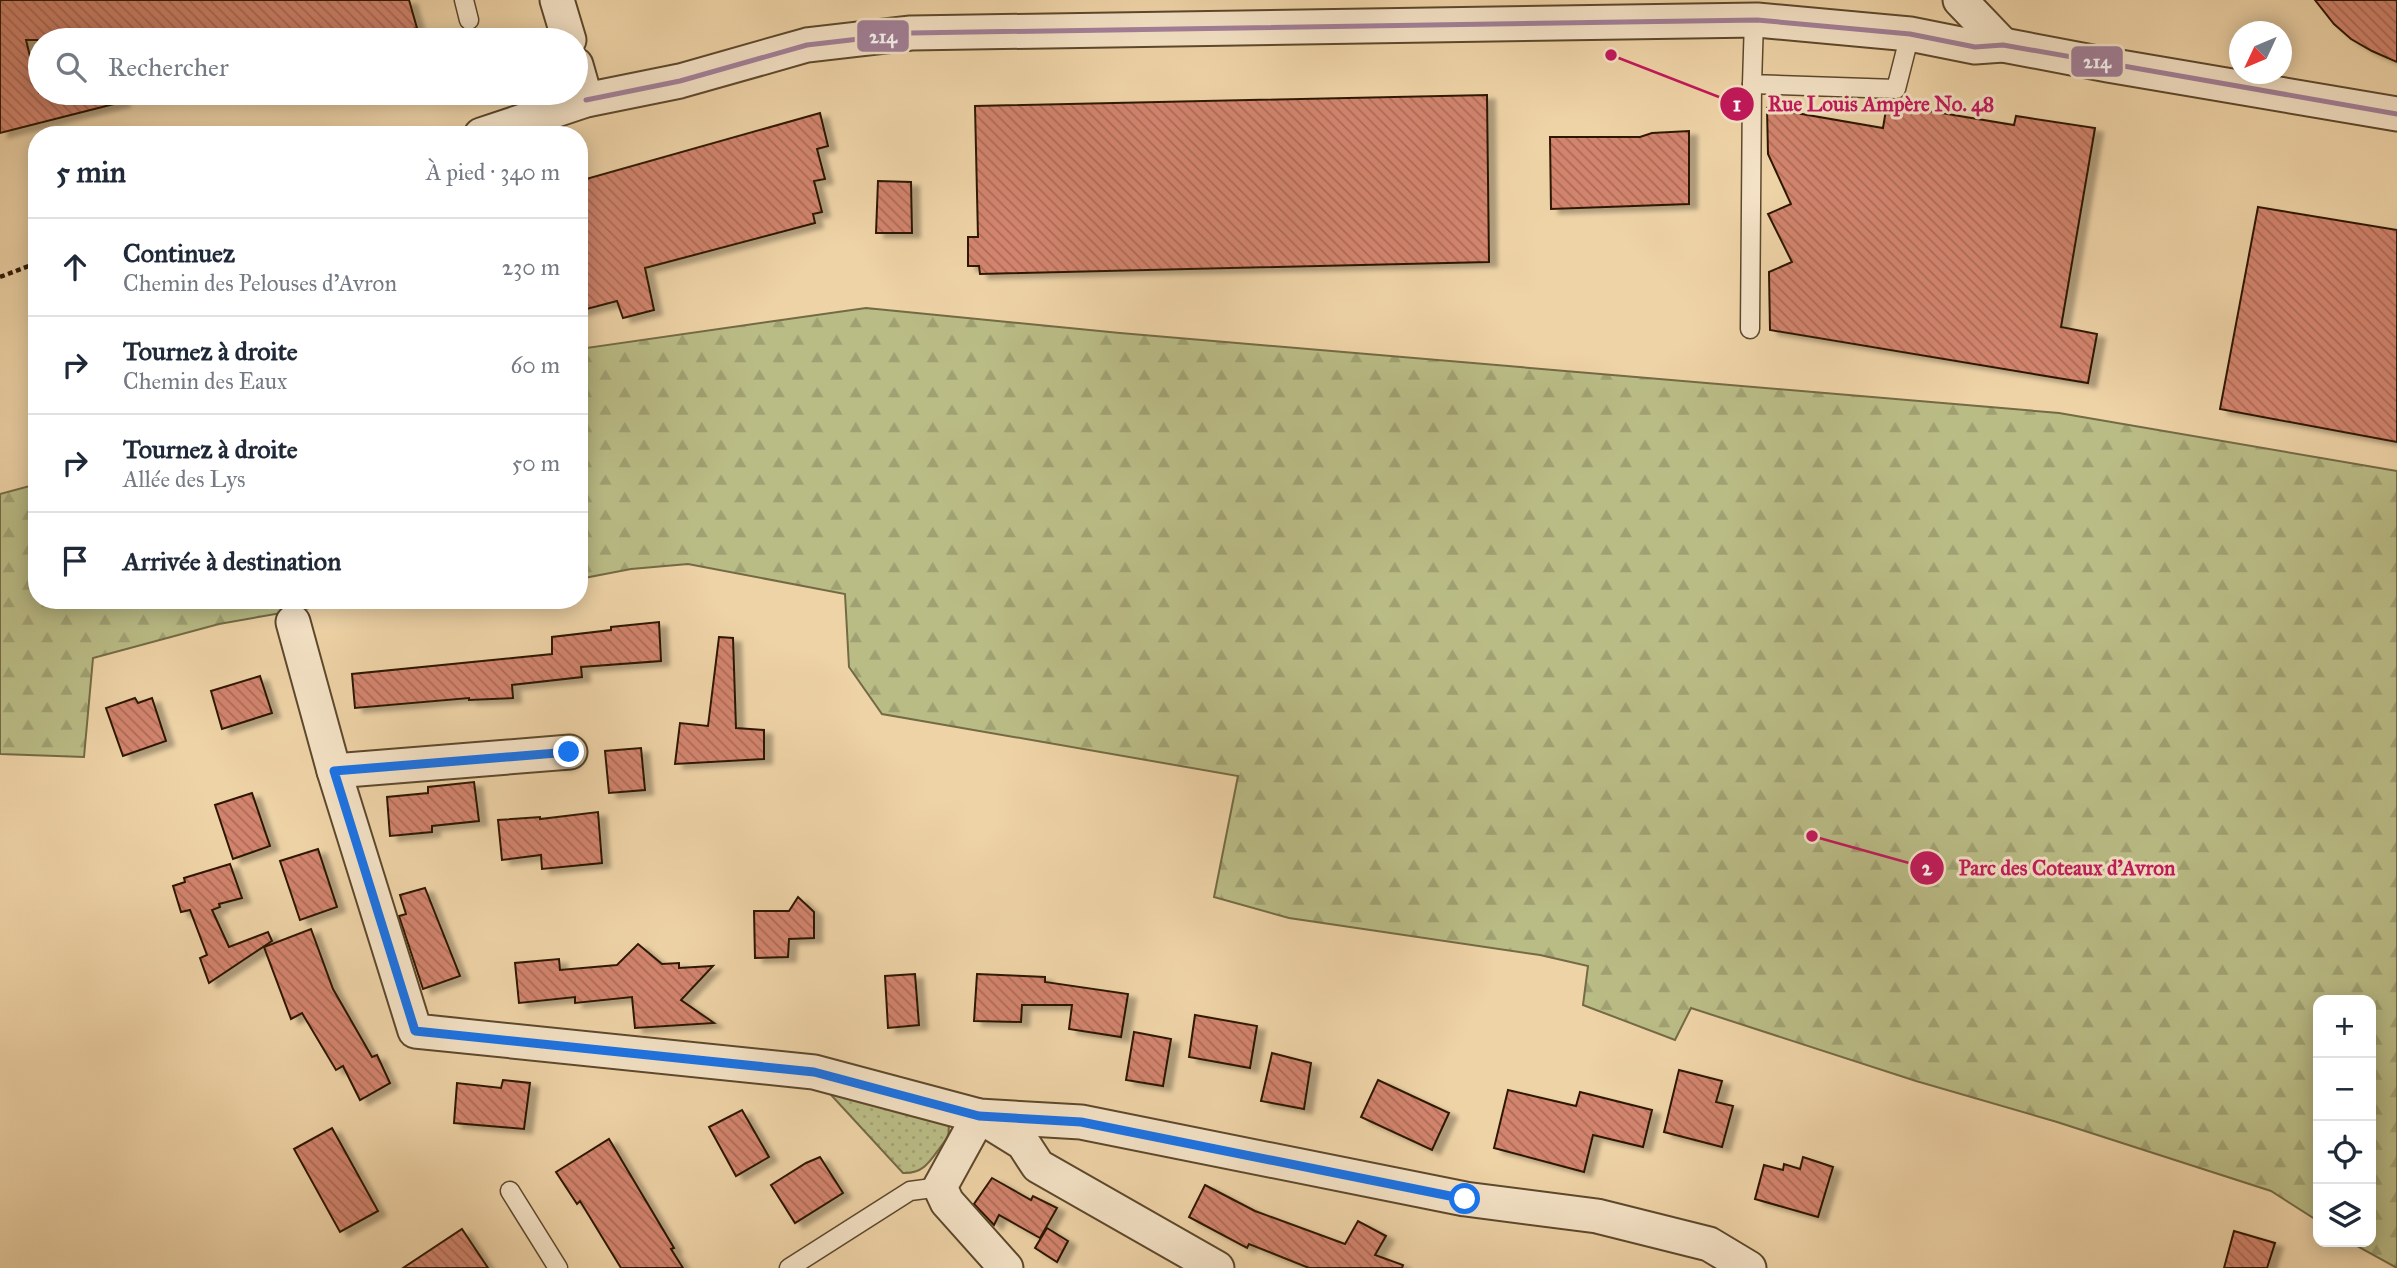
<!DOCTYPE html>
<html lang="fr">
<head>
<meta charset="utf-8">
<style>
  body { margin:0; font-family:"IM FELL Great Primer",serif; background:#f2f2f3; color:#1f2937 }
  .controls { position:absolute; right:21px; bottom:21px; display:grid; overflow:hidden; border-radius:14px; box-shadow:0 4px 18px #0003 }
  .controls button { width:63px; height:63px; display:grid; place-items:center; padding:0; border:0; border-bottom:2px solid #e0e1e3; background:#fff; color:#1f2937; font:35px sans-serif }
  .compass { position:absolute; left:2229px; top:21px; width:63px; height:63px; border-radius:50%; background:#fff; box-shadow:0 4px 18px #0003; rotate:226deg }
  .stop { position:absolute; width:21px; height:21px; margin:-16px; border:5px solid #1a73e8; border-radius:50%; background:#fff }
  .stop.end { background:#1a73e8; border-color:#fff; box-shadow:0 2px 7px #0008 }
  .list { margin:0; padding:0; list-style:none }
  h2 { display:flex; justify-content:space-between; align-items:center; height:91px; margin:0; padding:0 28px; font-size:30px }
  h2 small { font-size:23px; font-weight:400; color:#747a83 }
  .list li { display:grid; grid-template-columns:46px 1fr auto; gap:21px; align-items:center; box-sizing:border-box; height:98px; padding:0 28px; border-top:2px solid #e0e1e3 }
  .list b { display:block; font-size:26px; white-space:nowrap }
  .list p { margin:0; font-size:23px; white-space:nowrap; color:#747a83 }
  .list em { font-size:23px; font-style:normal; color:#747a83 }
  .icon { flex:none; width:38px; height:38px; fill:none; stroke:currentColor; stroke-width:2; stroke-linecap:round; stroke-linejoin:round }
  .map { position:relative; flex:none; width:2397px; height:1268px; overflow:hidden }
  .search { position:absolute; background:#fff; box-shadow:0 4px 18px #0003; left:28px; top:28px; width:560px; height:77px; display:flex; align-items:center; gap:18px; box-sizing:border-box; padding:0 24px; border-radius:38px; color:#747a83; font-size:26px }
  .panel { position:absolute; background:#fff; box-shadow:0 4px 18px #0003; left:28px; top:126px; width:560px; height:483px; border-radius:28px }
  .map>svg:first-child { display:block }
</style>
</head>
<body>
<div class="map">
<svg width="2397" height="1268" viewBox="0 0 2397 1268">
  <defs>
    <pattern id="grass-dots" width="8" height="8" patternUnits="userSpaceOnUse" patternTransform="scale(1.75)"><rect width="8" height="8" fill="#babc86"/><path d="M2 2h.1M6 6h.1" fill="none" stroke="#a0a172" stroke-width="1.8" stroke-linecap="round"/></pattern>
    <pattern id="forest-firs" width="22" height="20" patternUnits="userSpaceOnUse" patternTransform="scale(1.75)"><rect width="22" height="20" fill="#babc86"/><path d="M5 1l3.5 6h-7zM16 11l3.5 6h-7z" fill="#a0a172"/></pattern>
    <pattern id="building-back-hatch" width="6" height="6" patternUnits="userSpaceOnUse" patternTransform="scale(1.75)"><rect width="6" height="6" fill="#d3846e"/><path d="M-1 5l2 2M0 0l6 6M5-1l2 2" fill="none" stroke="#ac6b58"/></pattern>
    <filter id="shadow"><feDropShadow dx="8" dy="4.5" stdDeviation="2" flood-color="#0004"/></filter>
  </defs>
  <rect width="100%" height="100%" fill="#eed3a7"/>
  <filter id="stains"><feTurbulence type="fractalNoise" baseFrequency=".00286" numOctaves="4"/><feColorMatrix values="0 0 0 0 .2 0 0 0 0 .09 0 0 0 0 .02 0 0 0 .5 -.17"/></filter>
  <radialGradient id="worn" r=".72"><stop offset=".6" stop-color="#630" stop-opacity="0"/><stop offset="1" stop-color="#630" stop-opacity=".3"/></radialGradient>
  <!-- grass -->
  <path fill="url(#grass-dots)" stroke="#746a44" stroke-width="2" d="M821 1084 948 1123C951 1135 946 1140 939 1149 929 1163 922 1174 903 1173Z"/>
  <!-- forest -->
  <g fill="url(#forest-firs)" stroke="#746a44" stroke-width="2">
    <polygon points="866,308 1120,333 2059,413 2397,471 2397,1268 2350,1242 2371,1242 2371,1000 2318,1000 2318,1221 2271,1191 2057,1122 1916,1081 1691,1008 1675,1040 1583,1005 1588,966 1540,955 1289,918 1214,897 1238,776 882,714 849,667 845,594 688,564 631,569 579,579 579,349"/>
    <polygon points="37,484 37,600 477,600 451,606 350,601 219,624 93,658 84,757 0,754 0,494"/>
  </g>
  <!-- building -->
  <g fill="url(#building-back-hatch)" stroke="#2d1903" stroke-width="2" filter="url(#shadow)">
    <polygon points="0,0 409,0 417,28 369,40 26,40 39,93 121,93 122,102 0,133"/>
    <polygon points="2315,0 2397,0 2397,62 2372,51 2351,39 2334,24"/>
    <polygon points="1487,95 1489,262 980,274 979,266 968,266 968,237 978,237 975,106"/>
    <polygon points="1887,104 2014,125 2016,116 2095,128 2061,327 2097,334 2088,383 1770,330 1769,272 1792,262 1768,214 1791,204 1768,154 1767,108 1883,128"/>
    <polygon points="820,113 828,146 817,149 825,179 814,181 822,212 813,214 815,223 645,268 654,310 623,318 617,301 579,311 579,181"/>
    <polygon points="1689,131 1689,204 1551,209 1550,137 1640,137 1652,133"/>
    <polygon points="878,181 911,182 912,233 876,233"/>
    <polygon points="2258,207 2397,230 2397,442 2220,409"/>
    <polygon points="659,622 661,661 581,667 582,677 512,685 513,698 469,700 469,698 355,708 352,674 552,654 552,637 611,630 611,627"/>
    <polygon points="719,637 733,638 736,728 764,730 764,759 675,764 680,723 708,726"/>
    <polygon points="260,676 272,713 222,729 211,691"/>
    <polygon points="135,698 138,703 152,698 166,741 123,756 106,708"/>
    <polygon points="641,748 645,790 609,793 605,751"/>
    <polygon points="474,782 479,821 432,826 432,832 390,836 387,797 428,793 428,787"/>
    <polygon points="252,793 270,846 233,859 215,805"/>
    <polygon points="598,812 602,863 542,869 541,855 502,860 498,820 540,817 540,819"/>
    <polygon points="318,849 337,907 300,920 280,861"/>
    <polygon points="230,864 242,898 219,904 220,907 212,910 229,947 268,932 272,941 209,983 200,958 207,955 190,910 181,912 173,886 185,882 184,878"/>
    <polygon points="425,888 460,976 423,989 399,916 406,914 400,895"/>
    <polygon points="798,897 814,912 814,938 789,939 788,957 755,958 754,911 789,911"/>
    <polygon points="311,929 333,989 372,1057 377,1055 390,1083 360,1100 343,1066 336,1070 302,1013 291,1019 264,947"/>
    <polygon points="638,944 662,964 679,963 679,968 713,966 681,1000 714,1023 635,1028 632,997 575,1003 575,997 519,1003 515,963 559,959 560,970 617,965"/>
    <polygon points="915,974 919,1025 888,1028 885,976"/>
    <polygon points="977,974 1045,977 1045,982 1128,994 1121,1037 1069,1029 1072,1005 1022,1005 1021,1022 974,1021"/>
    <polygon points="1195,1015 1257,1026 1250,1068 1189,1057"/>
    <polygon points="1134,1032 1171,1039 1163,1086 1126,1080"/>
    <polygon points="1272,1053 1311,1063 1304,1109 1261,1101"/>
    <polygon points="1679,1070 1722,1081 1716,1102 1733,1106 1722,1147 1664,1132"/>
    <polygon points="503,1080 530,1083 524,1129 454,1123 457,1083 501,1088"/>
    <polygon points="1378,1080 1449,1113 1432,1150 1361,1117"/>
    <polygon points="1508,1090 1576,1106 1580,1092 1652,1110 1643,1147 1593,1135 1584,1172 1494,1148"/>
    <polygon points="742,1110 769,1157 736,1176 709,1127"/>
    <polygon points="332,1128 378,1211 340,1232 294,1149"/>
    <polygon points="609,1139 674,1248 671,1249 683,1268 621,1268 580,1201 577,1204 556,1172"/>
    <polygon points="820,1157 843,1193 795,1223 771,1185 806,1163"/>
    <polygon points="1803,1157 1833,1167 1818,1217 1755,1199 1764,1165 1783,1170 1784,1164 1800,1169"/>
    <polygon points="992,1178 1031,1200 1033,1196 1057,1208 1040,1238 999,1215 994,1225 974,1204"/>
    <polygon points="1205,1185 1255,1211 1345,1244 1358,1221 1386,1236 1375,1255 1403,1265 1402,1268 1309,1268 1249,1244 1247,1248 1189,1217"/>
    <polygon points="1047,1228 1068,1241 1057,1262 1035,1248"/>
    <polygon points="462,1229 488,1268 403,1268"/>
    <polygon points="2234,1231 2275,1243 2267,1268 2224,1268"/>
  </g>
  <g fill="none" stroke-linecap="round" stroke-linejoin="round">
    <!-- service casing -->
    <g stroke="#5d482c" stroke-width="21">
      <g id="service">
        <polyline points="464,0 469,20"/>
        <polyline points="1754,20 1752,84 1896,89 1910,34"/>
        <polyline points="1750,329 1752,84"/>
        <polyline points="510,1191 558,1268"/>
        <polyline points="789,1268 910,1191 940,1187"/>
      </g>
    </g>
    <!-- minor casing -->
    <g stroke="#5d482c" stroke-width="37">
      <g id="minor">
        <polyline points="557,0 569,40"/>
        <polyline points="1960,0 2003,45"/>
        <polyline points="576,65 586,100"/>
        <polyline points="481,135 586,100 680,81 807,45 911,33 1757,20 1910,34 1975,47 2003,45 2108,65 2397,114"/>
        <polyline points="293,622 334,771 415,1031 814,1072 979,1116 1081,1122 1465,1199 1597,1216 1709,1244 1749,1268"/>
        <polyline points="334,771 570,752"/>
        <polyline points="979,1116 940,1187 947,1202 1006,1268"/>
        <polyline points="981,1117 1023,1143 1038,1166 1217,1268"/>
      </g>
    </g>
    <!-- path -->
    <polyline stroke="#2d1903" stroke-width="4.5" stroke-dasharray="5 3.5" stroke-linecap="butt" points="0,277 37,263"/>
    <!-- service -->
    <use href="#service" stroke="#f4e2c6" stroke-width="18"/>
    <!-- minor -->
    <use href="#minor" stroke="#f4e2c6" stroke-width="33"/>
    <!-- bus-1 casing -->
    <g stroke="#f4e2c6" stroke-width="10">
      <polyline id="bus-1" points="586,100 680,81 807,45 911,33 1757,20 1910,34 1975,47 2003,45 2397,114"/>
    </g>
    <!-- bus-1 -->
    <use href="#bus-1" stroke="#a2809a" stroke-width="5"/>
  </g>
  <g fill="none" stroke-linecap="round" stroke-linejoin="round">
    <!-- route -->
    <polyline stroke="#1a73e8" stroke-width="9" points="569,752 334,771 415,1031 814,1072 979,1116 1081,1122 1465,1199"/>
  </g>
  <!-- callouts -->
  <path fill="none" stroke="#c2185b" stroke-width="2.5" d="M1611 55L1737 104M1812 836L1927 868"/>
  <g fill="#c2185b" stroke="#f4e2c6" stroke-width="2.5">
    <circle cx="1611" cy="55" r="7"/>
    <circle cx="1812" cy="836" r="7"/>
    <circle cx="1737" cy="104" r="18"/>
    <circle cx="1927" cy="868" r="18"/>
  </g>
  <g font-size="21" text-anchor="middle" font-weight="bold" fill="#fff">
    <text x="1737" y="111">1</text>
    <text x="1927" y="875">2</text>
  </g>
  <g font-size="21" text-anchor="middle" font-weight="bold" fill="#c2185b" stroke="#f4e2c6" stroke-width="6" stroke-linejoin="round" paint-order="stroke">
    <text x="1881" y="111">Rue Louis Ampère No. 48</text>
    <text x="2067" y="875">Parc des Coteaux d'Avron</text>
  </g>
  <g stroke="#f4e2c6" stroke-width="2.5">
    <rect x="856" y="19" width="54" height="34" rx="7" fill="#a2809a"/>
    <rect x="2070" y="45" width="54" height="33" rx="7" fill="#a2809a"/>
  </g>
  <g font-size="19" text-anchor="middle" font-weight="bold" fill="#fff">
    <text x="883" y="43">214</text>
    <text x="2097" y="68">214</text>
  </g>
  <rect width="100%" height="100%" filter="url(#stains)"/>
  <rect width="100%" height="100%" fill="url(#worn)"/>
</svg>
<div class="controls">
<button>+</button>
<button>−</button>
<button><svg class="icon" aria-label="locate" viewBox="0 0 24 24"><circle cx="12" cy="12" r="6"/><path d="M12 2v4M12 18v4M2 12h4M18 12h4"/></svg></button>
<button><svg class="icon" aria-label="layers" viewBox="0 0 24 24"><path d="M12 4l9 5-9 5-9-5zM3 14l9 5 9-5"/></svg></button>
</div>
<svg class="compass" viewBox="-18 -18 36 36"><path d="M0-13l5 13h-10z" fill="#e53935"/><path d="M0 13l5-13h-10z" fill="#747a83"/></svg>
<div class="stop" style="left:1465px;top:1199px"></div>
<div class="stop end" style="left:569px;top:752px"></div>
<div class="search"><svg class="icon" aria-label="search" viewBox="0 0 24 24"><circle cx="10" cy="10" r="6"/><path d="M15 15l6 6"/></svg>Rechercher</div>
<section class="panel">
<h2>5 min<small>À pied · 340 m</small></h2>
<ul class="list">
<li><svg class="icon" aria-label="ahead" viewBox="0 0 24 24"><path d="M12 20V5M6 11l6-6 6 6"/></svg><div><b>Continuez</b><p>Chemin des Pelouses d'Avron</p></div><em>230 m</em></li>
<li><svg class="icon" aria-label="right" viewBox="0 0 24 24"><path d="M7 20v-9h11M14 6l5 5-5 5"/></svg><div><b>Tournez à droite</b><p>Chemin des Eaux</p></div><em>60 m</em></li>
<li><svg class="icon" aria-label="right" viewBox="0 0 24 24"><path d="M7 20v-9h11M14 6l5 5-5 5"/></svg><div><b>Tournez à droite</b><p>Allée des Lys</p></div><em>50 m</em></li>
<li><svg class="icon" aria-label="arrive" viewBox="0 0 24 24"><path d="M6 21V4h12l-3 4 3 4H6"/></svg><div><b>Arrivée à destination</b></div></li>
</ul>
</section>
</div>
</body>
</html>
